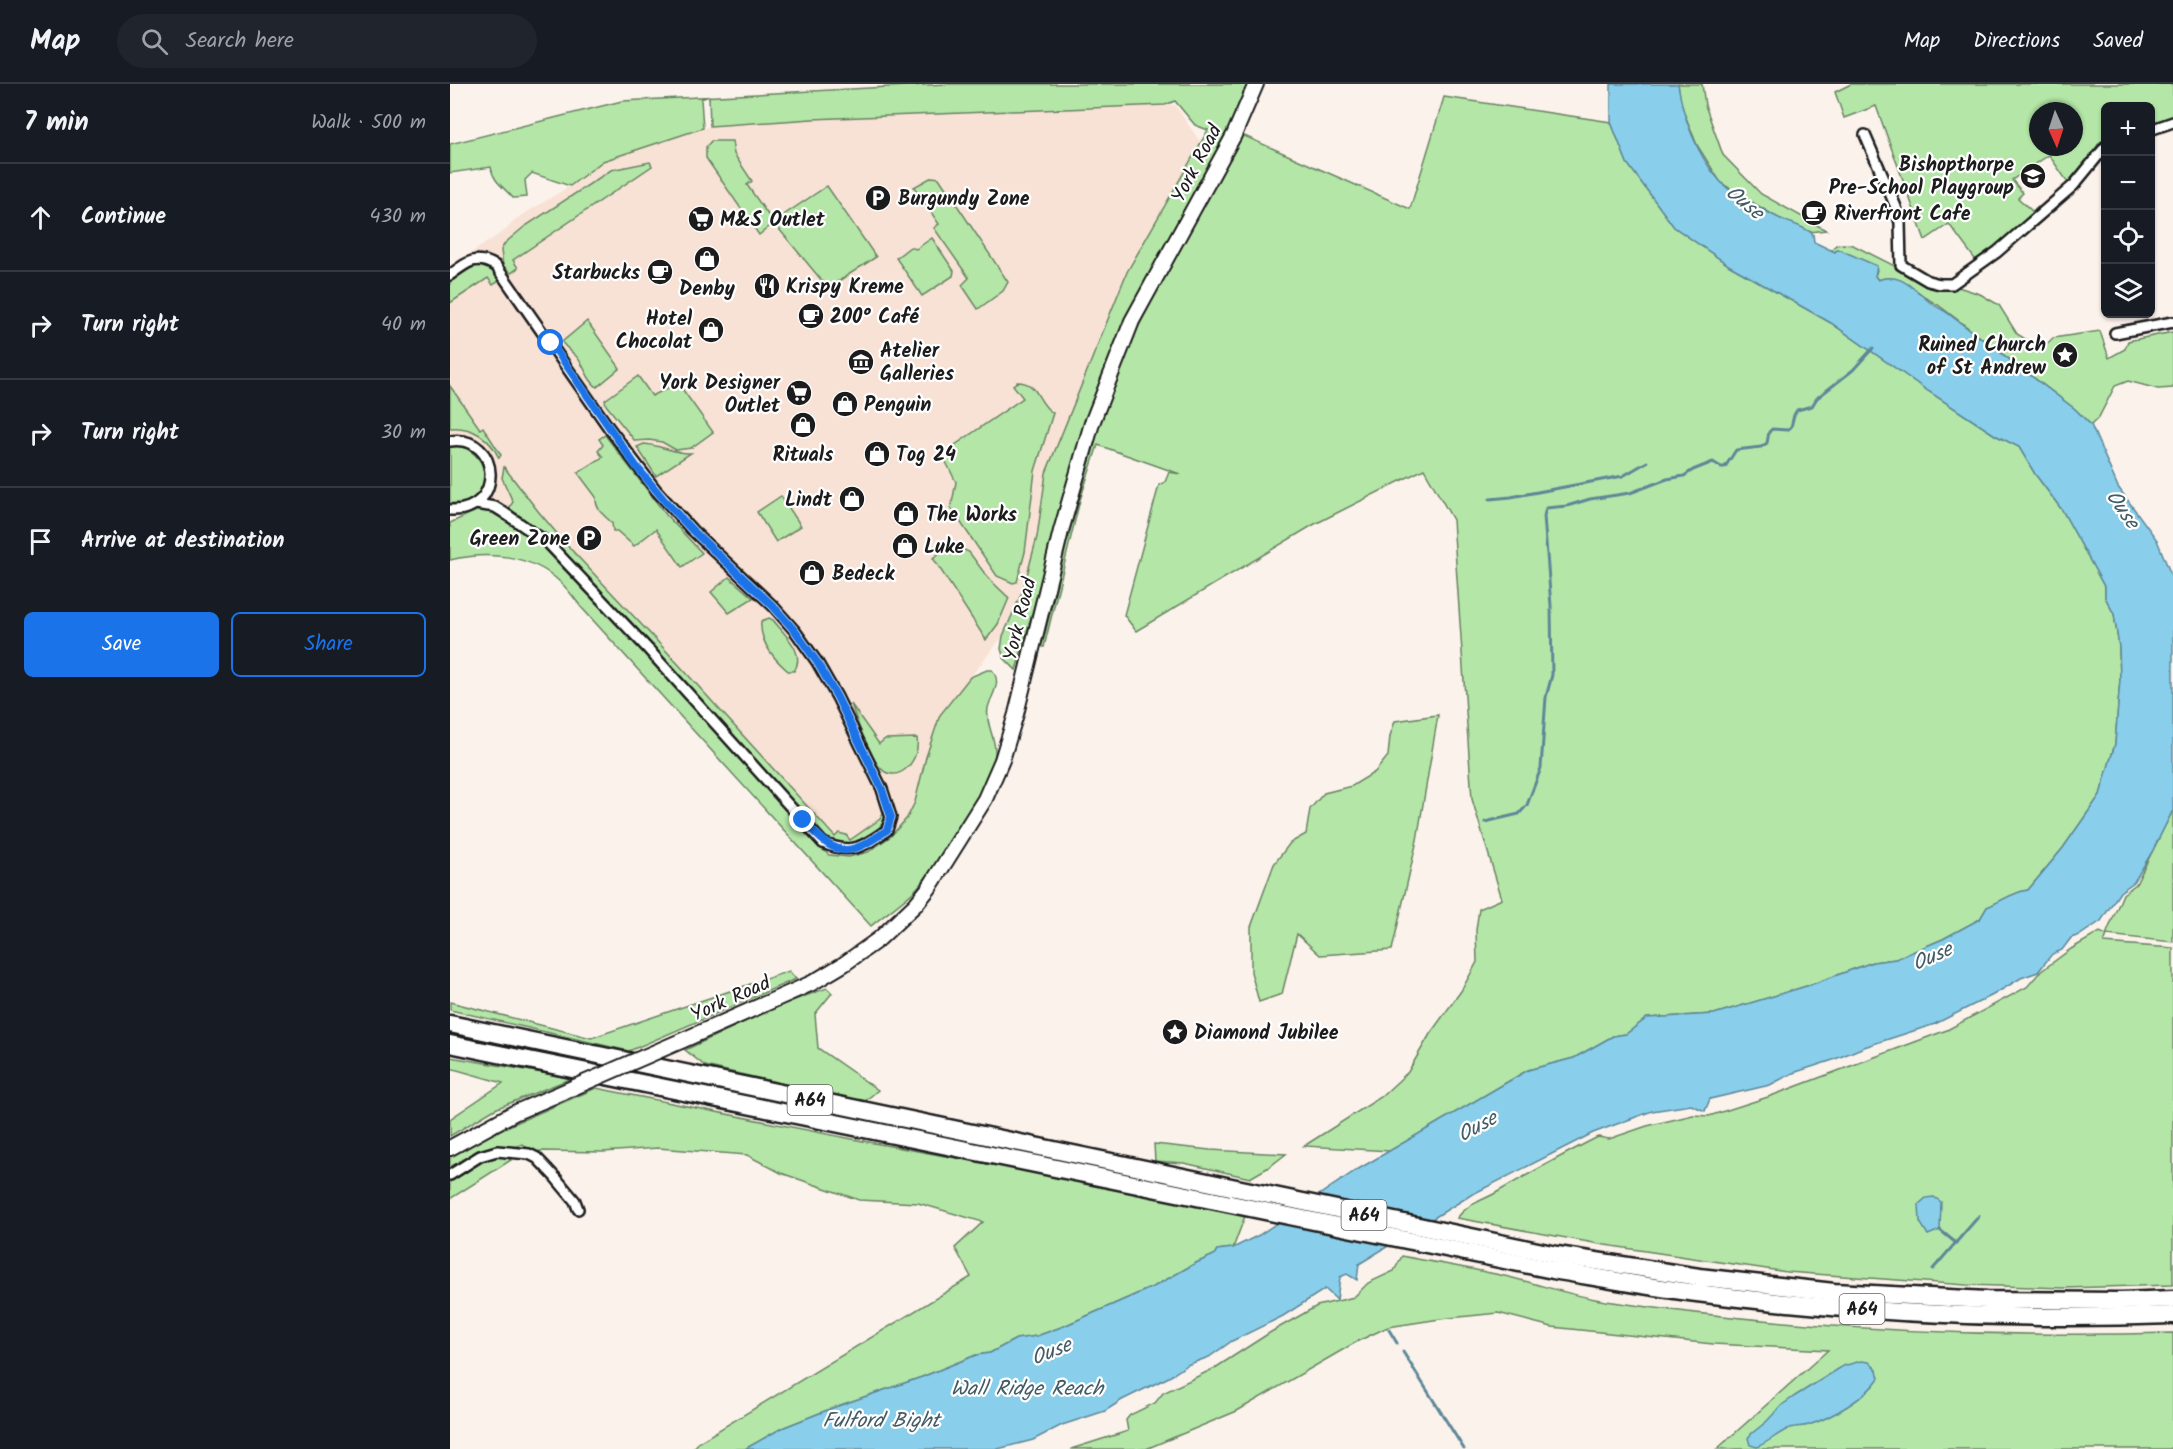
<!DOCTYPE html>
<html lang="en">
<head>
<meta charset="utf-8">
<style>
  body { margin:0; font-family:Kalam,sans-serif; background:#20242c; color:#f1f3f6 }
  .controls { position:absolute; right:18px; top:18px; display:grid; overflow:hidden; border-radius:9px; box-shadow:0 2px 4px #0004 }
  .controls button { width:54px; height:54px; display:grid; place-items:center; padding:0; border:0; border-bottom:2px solid #363941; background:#171b24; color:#f1f3f6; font:30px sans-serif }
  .compass { position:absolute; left:1579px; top:18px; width:54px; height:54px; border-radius:50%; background:#171b24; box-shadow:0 2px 4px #0004; rotate:177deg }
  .stop { position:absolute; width:18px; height:18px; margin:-14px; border:4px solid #1a73e8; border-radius:50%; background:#fff }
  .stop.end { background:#1a73e8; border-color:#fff; box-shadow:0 2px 6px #0008 }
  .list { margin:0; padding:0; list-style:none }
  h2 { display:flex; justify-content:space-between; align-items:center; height:78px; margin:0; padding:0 24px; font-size:26px }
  h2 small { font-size:20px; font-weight:400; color:#9ea1a6 }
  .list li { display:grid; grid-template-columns:39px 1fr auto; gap:18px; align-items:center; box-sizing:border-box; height:108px; padding:0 24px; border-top:2px solid #363941 }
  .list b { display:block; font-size:22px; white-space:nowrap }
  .list em { font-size:20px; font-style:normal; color:#9ea1a6 }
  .actions { display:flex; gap:12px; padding:18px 24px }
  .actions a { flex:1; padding:14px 0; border:2px solid #1a73e8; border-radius:9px; text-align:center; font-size:21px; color:#1a73e8 }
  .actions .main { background:#1a73e8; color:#fff }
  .icon { flex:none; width:33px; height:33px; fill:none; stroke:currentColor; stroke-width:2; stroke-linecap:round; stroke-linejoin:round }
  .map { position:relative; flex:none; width:1723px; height:1365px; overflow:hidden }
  header { display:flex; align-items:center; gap:36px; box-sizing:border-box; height:84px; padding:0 30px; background:#171b24; border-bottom:2px solid #363941 }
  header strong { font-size:28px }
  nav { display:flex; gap:33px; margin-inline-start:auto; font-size:21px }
  .search { width:420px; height:54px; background:#20242c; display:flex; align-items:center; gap:15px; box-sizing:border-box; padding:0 21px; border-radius:33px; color:#9ea1a6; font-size:22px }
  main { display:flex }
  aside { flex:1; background:#171b24 }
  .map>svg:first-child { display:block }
</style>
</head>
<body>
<header>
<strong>Map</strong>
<div class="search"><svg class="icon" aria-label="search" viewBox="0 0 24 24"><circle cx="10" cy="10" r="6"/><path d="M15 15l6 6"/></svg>Search here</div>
<nav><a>Map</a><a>Directions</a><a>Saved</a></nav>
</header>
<main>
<aside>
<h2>7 min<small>Walk · 500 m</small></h2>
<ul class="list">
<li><svg class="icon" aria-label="ahead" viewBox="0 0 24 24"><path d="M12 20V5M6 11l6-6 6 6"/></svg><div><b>Continue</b></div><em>430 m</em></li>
<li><svg class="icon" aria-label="right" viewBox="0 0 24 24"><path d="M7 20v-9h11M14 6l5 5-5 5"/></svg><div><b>Turn right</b></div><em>40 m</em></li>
<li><svg class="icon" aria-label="right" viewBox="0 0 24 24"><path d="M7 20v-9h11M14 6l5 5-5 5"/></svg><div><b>Turn right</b></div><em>30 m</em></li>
<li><svg class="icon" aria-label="arrive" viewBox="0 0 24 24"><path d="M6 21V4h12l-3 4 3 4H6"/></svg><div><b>Arrive at destination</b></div></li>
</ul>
<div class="actions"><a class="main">Save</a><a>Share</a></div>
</aside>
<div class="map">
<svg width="1723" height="1365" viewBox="0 0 1723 1365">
  <rect width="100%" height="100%" fill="#fcf2ec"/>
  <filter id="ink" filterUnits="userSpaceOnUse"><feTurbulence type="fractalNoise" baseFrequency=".0167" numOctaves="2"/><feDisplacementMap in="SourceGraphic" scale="12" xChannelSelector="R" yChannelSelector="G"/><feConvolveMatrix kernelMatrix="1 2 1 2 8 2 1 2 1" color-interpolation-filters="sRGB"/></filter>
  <g filter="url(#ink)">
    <!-- built -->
    <polygon fill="#f8e2d5" points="725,21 751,59 677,188 596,389 587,453 573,506 553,552 490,631 476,673 465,718 457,734 441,752 418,768 399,773 379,771 361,755 94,464 45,439 0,422 0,183 57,145 64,136 120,102 153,77 260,42 362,35"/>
    <!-- green -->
    <g fill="#b4e7a7" stroke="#688262" stroke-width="1.5" fill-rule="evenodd">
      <path d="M496 0H801C751 102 688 198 648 305 614 396 594 492 566 586L554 574 551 565 553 552 573 506 587 453 596 389 677 188 758 46 745 41 725 17 715 21 362 35 260 42 259 12 251 15 253 44 153 77 120 102 82 89 75 96 77 113 63 114C54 103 43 98 41 83L0 89V60L172 17Z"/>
      <polygon points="1228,0 1252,0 1255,21 1273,71 1311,110 1376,146 1360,148 1328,134 1271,99 1247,61 1231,21"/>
      <path d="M1401 0H1723V32L1701 40 1700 22H1656L1655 56 1650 58 1619 100 1599 71 1562 96 1573 109 1568 114 1582 127 1588 123 1590 125 1527 178 1499 140 1475 156 1426 22 1394 34 1385 8ZM1588 27H1624V63H1588Z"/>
      <path d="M994 13 1161 38 1177 79 1224 143 1280 182 1381 239 1478 307 1545 351 1569 363 1585 390 1612 426 1655 504V513L1664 530 1669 563 1670 595 1665 660 1650 711 1613 764 1578 806C1563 808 1552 817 1537 823L1530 835 1493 855 1446 875 1423 878 1360 901 1264 930 1197 934 1176 950 1163 952 1124 974 1078 986 940 1067 854 1062 931 1013 958 988 980 950 1011 907 1027 878 1026 846 1029 825 1052 815 1022 715 1003 436 974 385 863 441 686 547 674 531 709 401 715 398 719 388 730 390 648 361 630 416 594 563 585 561 592 560 594 554 618 453 645 360 641 358 664 293 712 194 790 50 960 125Z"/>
      <polygon points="261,57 282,57 284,70 302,97 297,101 323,138 377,102 426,173 378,204 324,139 309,151 256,74 256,63"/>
      <polygon points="200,78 202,82 63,176 68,184 61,189 53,182 51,166 55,159 74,143 161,86"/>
      <polygon points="482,93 489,94 558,198 553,207 528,225 512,201 519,194 484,144 489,140 464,103"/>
      <polygon points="482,154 504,187 503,192 472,212 446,174 460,163 466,165"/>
      <path d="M1393 160 1403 161 1484 202H1505L1530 210 1549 221 1567 250 1592 265 1603 254 1650 247 1659 274 1675 265 1678 257 1723 248V304L1708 305 1678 297 1665 302 1649 333 1641 341 1625 325 1488 221C1469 212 1452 187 1428 196L1425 192 1427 186 1387 165 1385 168 1381 166 1386 161Z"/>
      <polygon points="30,181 43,185 51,196 43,201 38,194 0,219 0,198 22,183"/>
      <path d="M137 237 170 284 147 303C136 296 135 280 125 271 120 266 116 264 112 258Z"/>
      <polygon points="188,292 202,312 228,299 263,348 241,364 226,366 212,358 199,356 185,357 156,321 155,316"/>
      <path d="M567 298C590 298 586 319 603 329L585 387 575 468 567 498 563 499 547 492 501 424 506 398 492 370 573 314 563 301Z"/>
      <path d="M0 302 30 345 33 343 51 371 49 374C40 354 22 342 0 344Z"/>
      <path d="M155 351 217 432 252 469 232 483 206 445 184 462 167 447H163L162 439C154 431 145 426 146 413L128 389 153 373 148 367 153 361 149 355Z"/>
      <path d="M194 360C211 361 224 370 241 369L206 392 187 363Z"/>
      <path d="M10 362C48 374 38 424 0 419V363Z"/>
      <path d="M54 383 88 427 115 459 220 571 385 753 389 749 396 751 400 756 430 735 436 725C437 745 412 761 393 760 385 760 378 755 372 751L198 556 99 453 59 424 63 418 52 394Z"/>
      <polygon points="331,412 351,442 326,458 307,428"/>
      <path d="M26 427H41L47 430 94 464 225 602 361 755 379 771 399 773 418 768 441 752 457 734 465 718 476 673 490 631 520 593 537 586H542C553 599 541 611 538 624 535 640 546 654 545 669 542 701 489 779 467 804 454 818 436 829 421 842L131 523C125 515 118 505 110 498 81 470 37 467 0 476V439Z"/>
      <polygon points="507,463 519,468 538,494 559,514 548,540 536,556 483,474 494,466"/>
      <polygon points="279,493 303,514 279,529 261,508"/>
      <path d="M319 534 323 536C333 549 357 569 344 587H338C324 575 309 557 311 537Z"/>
      <path d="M401 620 429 660 435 655 467 654C471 679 444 704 428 681 416 664 408 640 401 620Z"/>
      <polygon points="988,631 967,756 942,866 870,871 847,850 832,910 809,918 801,888 801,843 824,780 840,759 856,750 860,725 874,709 902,702 925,688 938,672 940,652 945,637"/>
      <path d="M1723 726V858L1657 851 1654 859 1723 864V1201L1614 1204 1516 1201 1337 1188 1155 1161 1007 1134C1021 1117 1031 1118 1049 1107 1082 1088 1114 1070 1148 1053L1159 1055 1197 1042 1243 1031 1259 1032 1318 1013 1497 946 1577 903 1590 888 1621 865 1650 848 1656 851 1673 810 1686 800Z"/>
      <polygon points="339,887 346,895 179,967 0,926 0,918 141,954"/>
      <polygon points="377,904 382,909 365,930 368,964 428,1006 414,1018 255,982 235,966 328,922"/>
      <polygon points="0,973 122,994 45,1025 0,1052 0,1035 53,999 0,984"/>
      <polygon points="146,1004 402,1055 653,1101 795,1132 783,1164 767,1166 764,1171 746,1179 705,1202 614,1242 587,1252 566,1255 540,1269 526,1271 472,1293 385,1323 332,1344 295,1365 243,1365 249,1358 521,1193 505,1164 533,1138 468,1119 409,1116 331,1089 297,1071 208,1064 153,1068 90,1067 85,1069 72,1060 49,1069 61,1076 0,1115 0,1073 38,1051"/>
      <polygon points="704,1060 760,1066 836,1070 819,1083 800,1094 734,1079 705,1077"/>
      <path d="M952 1172C987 1179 1023 1185 1059 1193 1091 1201 1123 1212 1156 1217 1342 1245 1535 1254 1723 1249V1362L1720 1365H1267L1378 1266 1263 1260 1102 1243 1048 1229 990 1235 938 1243 908 1257 787 1327 696 1365H621L678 1347 676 1336 680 1331 705 1319 713 1309 765 1284 821 1248 867 1222 904 1213 918 1199 944 1187Z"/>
    </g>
    <!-- water -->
    <g fill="#89cfeb" stroke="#5d8798" stroke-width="1.5">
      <path d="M1161 0H1228C1233 34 1247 71 1270 97 1280 109 1311 125 1325 132 1337 139 1352 141 1363 150L1364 158 1385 168 1388 165 1427 182 1425 192 1428 196C1449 188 1460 202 1475 214 1481 220 1489 224 1496 228L1625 325 1641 341 1668 403 1707 456 1723 496V726L1702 768 1684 798 1670 808 1651 837 1630 851 1621 854 1612 866 1602 870 1588 888 1571 894 1543 911 1485 940 1414 963 1383 976 1343 989 1320 1001 1260 1015 1255 1027 1241 1021 1202 1027 1143 1049 1021 1111 909 1180 907 1196 897 1190 890 1193 887 1216 875 1205 833 1232 782 1257 759 1273 737 1281 719 1293 672 1316 655 1327 612 1341 583 1356 548 1365H295L332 1344 385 1323 472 1293 526 1271 540 1269 566 1255 587 1252 614 1242 705 1202 746 1179 764 1171 767 1166 783 1164 809 1151 905 1087 1078 986 1124 974 1163 952 1176 950 1197 934 1264 930 1360 901 1423 878 1446 875 1493 855 1530 835 1537 823C1552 817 1563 808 1578 806L1613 764 1650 711 1665 660 1670 595 1669 563 1664 530 1655 513V504L1612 426 1585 390 1569 363 1545 351 1478 307 1381 239 1280 182 1224 143 1177 79 1161 38Z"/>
      <polygon points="1484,1113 1491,1118 1490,1146 1478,1151 1470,1138 1469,1120 1476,1114"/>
      <path d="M1411 1277 1419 1278 1427 1286 1429 1294C1416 1314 1382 1333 1359 1341 1353 1343 1346 1342 1340 1344 1328 1349 1319 1358 1307 1363L1300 1361 1298 1354 1301 1350 1316 1338 1332 1321 1345 1312 1393 1282Z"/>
    </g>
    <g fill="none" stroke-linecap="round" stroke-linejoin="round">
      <!-- stream -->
      <g stroke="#5d8798" stroke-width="3">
        <polyline points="1040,415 1061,413 1173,392 1197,378"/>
        <polyline points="1035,738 1069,730 1077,721 1091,684 1096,613 1102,591 1101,522 1094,432 1096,424 1117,422 1140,415 1180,409 1217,395 1234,392 1243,386 1263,378 1271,383 1275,383 1286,366 1311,363 1317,359 1319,348 1322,345 1337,346 1341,343 1344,331 1347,326 1362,322 1367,314 1403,286 1423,264"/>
        <polyline points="1490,1146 1506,1159"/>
        <polyline points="1483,1185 1529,1132"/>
        <polyline points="939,1246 947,1259"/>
        <polyline points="953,1268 1014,1365"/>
      </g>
      <!-- street casing -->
      <g stroke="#1c1c1c" stroke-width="14">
        <g id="street">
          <polyline points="1700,46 1723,38"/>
          <polyline points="1415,51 1446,123 1450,139 1451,181 1478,197 1490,200 1502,200 1547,168 1624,101 1656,62"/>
          <path d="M0 191C17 178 26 170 46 182L159 344 206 406 242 446 323 522 345 547 367 578 387 613 432 705 441 733 437 746C413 763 402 771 373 759L198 565 98 459 53 428 45 423 26 420"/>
          <polyline points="1665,249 1723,238"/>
          <path d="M0 357C52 350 55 429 0 426"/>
          <polyline points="0,1091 30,1072 47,1067 79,1070 87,1074 105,1093 125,1117 128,1125"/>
        </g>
      </g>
      <!-- secondary casing -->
      <g stroke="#1c1c1c" stroke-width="18">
        <g id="secondary">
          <polyline points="231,957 362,899 394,880 429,855 466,820 479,804 535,715 552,676 566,630 611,447 642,339 682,237 784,51 806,0"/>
          <polyline points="0,1064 64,1029 104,1012"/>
        </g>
      </g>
      <!-- highway casing -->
      <g stroke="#1c1c1c" stroke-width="21">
        <g id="highway">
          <polyline points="0,940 1107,1171 1249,1193 1384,1208 1537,1216 1671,1217 1723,1215"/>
          <path d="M0 960 1103 1186C1151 1194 1199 1203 1247 1209 1404 1229 1564 1237 1723 1231"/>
        </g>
      </g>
      <!-- street -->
      <use href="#street" stroke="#fff" stroke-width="9"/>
      <!-- secondary -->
      <use href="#secondary" stroke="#fff" stroke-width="14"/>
      <!-- highway -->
      <use href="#highway" stroke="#fff" stroke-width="16"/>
      <!-- secondary-bridge casing -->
      <g stroke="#1c1c1c" stroke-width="18" stroke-linecap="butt">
        <polyline id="secondary-bridge" points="104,1012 231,957"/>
      </g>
      <!-- secondary-bridge -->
      <use href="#secondary-bridge" stroke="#fff" stroke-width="14"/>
    </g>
  </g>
  <g fill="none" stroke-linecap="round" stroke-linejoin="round" filter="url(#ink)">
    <!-- route -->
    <path stroke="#1a73e8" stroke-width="8" d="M101 259 186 382 215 417 242 446 323 522 345 547 367 578 387 613 432 705 441 733 437 746C396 775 386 773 353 736"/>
  </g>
  <!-- icons -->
  <defs>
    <g id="school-disc" transform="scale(1.35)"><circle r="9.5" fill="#1c1c1c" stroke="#fff"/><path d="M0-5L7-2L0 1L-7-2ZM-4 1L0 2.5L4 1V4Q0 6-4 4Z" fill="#fff"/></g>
    <g id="parking-disc" transform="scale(1.35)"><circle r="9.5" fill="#1c1c1c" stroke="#fff"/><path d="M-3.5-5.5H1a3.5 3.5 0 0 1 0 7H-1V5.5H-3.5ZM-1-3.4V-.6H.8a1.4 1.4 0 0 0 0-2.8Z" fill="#fff"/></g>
    <g id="cafe-disc" transform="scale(1.35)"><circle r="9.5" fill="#1c1c1c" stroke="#fff"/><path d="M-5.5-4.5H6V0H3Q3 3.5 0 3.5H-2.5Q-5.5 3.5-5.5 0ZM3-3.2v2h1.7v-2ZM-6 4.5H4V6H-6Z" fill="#fff"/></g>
    <g id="supermarket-disc" transform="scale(1.35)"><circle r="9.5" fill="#1c1c1c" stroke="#fff"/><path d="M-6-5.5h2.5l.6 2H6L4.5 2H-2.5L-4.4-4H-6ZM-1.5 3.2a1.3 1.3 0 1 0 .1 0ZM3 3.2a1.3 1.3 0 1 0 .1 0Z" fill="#fff"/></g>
    <g id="shop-disc" transform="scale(1.35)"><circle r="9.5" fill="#1c1c1c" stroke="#fff"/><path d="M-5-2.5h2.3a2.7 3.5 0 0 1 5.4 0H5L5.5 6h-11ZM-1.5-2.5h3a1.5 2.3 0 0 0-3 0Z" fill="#fff"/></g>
    <g id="restaurant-disc" transform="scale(1.35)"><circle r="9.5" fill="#1c1c1c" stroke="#fff"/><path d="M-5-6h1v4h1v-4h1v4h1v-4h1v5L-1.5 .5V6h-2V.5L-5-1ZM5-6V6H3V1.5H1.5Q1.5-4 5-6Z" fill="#fff"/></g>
    <g id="sight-disc" transform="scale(1.35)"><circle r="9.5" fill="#1c1c1c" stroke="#fff"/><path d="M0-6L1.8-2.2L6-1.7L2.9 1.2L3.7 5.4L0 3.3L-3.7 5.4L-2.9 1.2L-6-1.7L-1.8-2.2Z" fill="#fff"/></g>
    <g id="museum-disc" transform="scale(1.35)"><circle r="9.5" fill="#1c1c1c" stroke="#fff"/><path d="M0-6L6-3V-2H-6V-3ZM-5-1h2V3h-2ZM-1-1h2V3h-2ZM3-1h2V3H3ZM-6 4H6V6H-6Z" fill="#fff"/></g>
  </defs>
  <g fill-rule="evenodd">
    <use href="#school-disc" x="1583" y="92"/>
    <use href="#parking-disc" x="428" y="114"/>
    <use href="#cafe-disc" x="1364" y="129"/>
    <use href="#supermarket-disc" x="251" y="135"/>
    <use href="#shop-disc" x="257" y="175"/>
    <use href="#cafe-disc" x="210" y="188"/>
    <use href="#restaurant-disc" x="317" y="202"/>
    <use href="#cafe-disc" x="361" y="232"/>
    <use href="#shop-disc" x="261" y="246"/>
    <use href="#sight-disc" x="1615" y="271"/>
    <use href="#museum-disc" x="411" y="278"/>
    <use href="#supermarket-disc" x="349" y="309"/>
    <use href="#shop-disc" x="395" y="320"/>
    <use href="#shop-disc" x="353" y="341"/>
    <use href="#shop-disc" x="427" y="370"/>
    <use href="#shop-disc" x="402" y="415"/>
    <use href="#shop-disc" x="456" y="430"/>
    <use href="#parking-disc" x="139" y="454"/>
    <use href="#shop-disc" x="455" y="462"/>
    <use href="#shop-disc" x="362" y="489"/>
    <use href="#sight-disc" x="725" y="948"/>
  </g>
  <g text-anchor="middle" stroke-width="4.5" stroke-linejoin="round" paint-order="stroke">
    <!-- shield labels -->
    <g fill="#fff" stroke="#606060" stroke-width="1.5">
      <rect x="337.5" y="1001" width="45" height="30" rx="4.5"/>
      <rect x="891.5" y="1116" width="45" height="30" rx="4.5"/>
      <rect x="1389.5" y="1210" width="45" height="30" rx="4.5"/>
    </g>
    <g font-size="18" font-weight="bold" fill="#1c1c1c">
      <text x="360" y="1022">A64</text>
      <text x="914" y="1137">A64</text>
      <text x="1412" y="1231">A64</text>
    </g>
    <!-- street labels -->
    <g font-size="20" fill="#1c1c1c" stroke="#fff">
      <text transform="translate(746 79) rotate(-62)" y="7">York Road</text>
      <text transform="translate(569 535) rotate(-76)" y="7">York Road</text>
      <text transform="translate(280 914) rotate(-24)" y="7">York Road</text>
    </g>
    <!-- poi labels -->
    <g font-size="20" font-weight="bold" fill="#1c1c1c" stroke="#fff" text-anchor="start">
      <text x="1564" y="87" text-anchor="end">Bishopthorpe<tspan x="1564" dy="23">Pre-School Playgroup</tspan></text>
      <text x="448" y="121">Burgundy Zone</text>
      <text x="1384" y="136">Riverfront Cafe</text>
      <text x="270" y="142">M&amp;S Outlet</text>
      <text x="190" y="195" text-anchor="end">Starbucks</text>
      <text x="336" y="209">Krispy Kreme</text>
      <text x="257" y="211" text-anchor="middle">Denby</text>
      <text x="380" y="239">200° Café</text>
      <text x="242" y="241" text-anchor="end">Hotel<tspan x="242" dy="23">Chocolat</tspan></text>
      <text x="1596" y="267" text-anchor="end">Ruined Church<tspan x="1596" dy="23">of St Andrew</tspan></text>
      <text x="430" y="273">Atelier<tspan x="430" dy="23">Galleries</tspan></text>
      <text x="330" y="305" text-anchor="end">York Designer<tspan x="330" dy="23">Outlet</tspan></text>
      <text x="414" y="327">Penguin</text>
      <text x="353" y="377" text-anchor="middle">Rituals</text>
      <text x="446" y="377">Tog 24</text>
      <text x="382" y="422" text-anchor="end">Lindt</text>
      <text x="476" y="437">The Works</text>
      <text x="120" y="461" text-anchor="end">Green Zone</text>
      <text x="474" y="469">Luke</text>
      <text x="382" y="496">Bedeck</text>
      <text x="744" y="955">Diamond Jubilee</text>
    </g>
    <!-- water labels -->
    <g font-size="21" font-style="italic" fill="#425b64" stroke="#fff">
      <text transform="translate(1295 118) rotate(39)" y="7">Ouse</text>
      <text transform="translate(1673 425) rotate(55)" y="7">Ouse</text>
      <text transform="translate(1482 872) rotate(-24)" y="7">Ouse</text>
      <text transform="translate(1027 1042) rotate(-29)" y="7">Ouse</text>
      <text transform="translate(601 1267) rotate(-22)" y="7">Ouse</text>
      <text x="577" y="1311">Wall Ridge Reach</text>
      <text x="431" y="1343">Fulford Bight</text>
    </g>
  </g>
</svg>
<div class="controls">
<button>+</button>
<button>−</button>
<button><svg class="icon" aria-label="locate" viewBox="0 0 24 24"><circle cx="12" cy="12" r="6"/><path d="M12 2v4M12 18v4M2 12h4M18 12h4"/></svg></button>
<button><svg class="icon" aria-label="layers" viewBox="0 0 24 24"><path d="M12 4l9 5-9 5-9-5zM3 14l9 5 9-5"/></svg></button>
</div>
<svg class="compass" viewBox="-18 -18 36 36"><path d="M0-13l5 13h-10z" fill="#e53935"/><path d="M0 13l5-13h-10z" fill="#9ea1a6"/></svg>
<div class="stop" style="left:101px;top:259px"></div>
<div class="stop end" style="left:353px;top:736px"></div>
</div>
</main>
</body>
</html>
